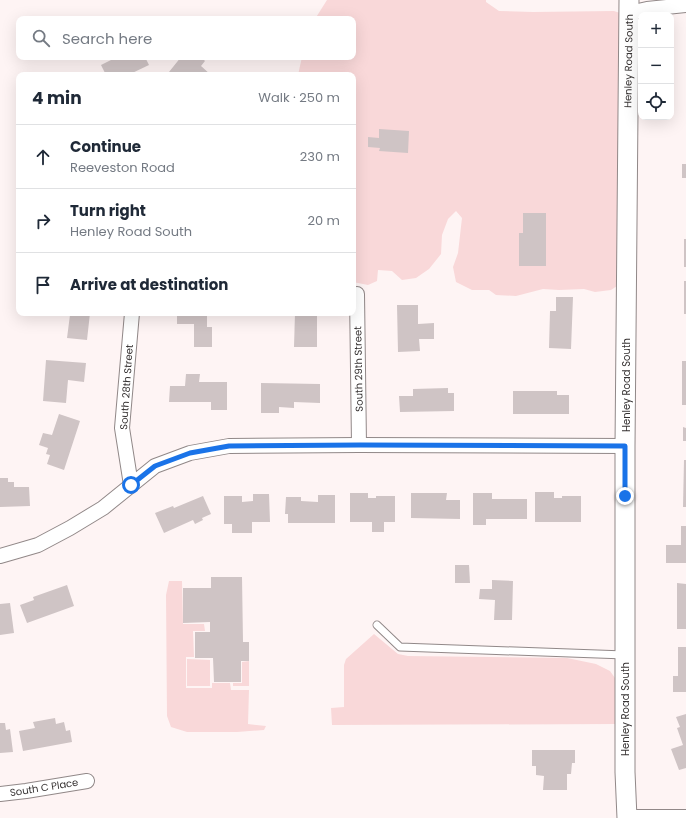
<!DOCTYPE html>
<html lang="en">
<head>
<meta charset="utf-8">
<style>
  body { margin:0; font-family:Poppins,sans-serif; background:#f2f2f3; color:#1f2937 }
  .controls { position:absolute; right:12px; top:12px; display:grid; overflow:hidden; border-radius:8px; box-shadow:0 4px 16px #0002 }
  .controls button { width:36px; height:36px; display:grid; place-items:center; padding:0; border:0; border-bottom:1px solid #e0e1e3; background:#fff; color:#1f2937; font:20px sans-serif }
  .stop { position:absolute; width:12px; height:12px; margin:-9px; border:3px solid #1a73e8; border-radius:50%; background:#fff }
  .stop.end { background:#1a73e8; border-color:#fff; box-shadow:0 1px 4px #0008 }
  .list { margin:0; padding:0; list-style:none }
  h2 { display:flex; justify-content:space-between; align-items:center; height:52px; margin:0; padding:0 16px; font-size:17px }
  h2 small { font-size:13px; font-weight:400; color:#747a83 }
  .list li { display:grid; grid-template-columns:26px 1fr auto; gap:12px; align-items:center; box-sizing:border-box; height:64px; padding:0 16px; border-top:1px solid #e0e1e3 }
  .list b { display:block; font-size:15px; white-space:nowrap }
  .list p { margin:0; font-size:13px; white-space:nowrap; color:#747a83 }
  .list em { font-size:13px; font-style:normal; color:#747a83 }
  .icon { flex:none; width:22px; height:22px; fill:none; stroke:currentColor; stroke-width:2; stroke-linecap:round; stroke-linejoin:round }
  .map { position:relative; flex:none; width:686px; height:818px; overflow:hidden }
  .search { position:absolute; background:#fff; box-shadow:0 4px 16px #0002; left:16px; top:16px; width:340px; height:44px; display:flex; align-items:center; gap:10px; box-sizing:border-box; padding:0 14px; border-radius:8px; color:#747a83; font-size:15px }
  .panel { position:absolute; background:#fff; box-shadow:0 4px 16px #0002; left:16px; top:72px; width:340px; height:244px; border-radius:8px }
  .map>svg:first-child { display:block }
</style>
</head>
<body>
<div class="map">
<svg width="686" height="818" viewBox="0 0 686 818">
  <rect width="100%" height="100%" fill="#fef4f4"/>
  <!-- green -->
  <g fill="#f9d8d9">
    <polygon points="327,0 486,0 486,2 499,11 533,12 614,11 620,13 619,37 619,169 617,286 611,290 595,292 584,289 559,290 543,289 516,296 496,295 489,290 472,290 456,282 453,267 458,253 462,218 456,211 448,219 442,235 441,254 429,269 416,278 402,280 392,271 378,270 377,281 368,285 353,282 353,75 298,75 302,57 353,57 353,19 315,19"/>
    <polygon points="169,581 182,581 183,624 204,624 205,631 193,631 194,657 186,657 186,688 212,688 212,683 230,683 231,690 249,690 248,724 266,726 264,730 237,732 187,732 171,727 167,716 166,595"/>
    <polygon points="374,634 398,654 408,656 567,658 596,664 610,671 615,678 616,724 332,725 331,708 344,707 344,665 346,659"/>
    <polygon points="187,659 210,660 210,686 187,686"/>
    <polygon points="249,661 249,686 233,686 233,683 242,683 242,662"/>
  </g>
  <!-- building -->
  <g fill="#cfc4c5">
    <polygon points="117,57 145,57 149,65 128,75 106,75 101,65"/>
    <polygon points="181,57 189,57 192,59 194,57 201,57 205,61 201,66 211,75 172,75 169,72"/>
    <polygon points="379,129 409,131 408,153 379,151 380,148 368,147 368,137 379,138"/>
    <rect x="682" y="164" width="4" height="14"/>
    <polygon points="523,213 546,213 546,266 519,266 519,233 523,233"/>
    <rect x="684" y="239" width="2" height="28"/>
    <rect x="684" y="281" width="2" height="33"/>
    <polygon points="556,297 573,297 571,349 549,348 550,311 556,311"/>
    <polygon points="397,305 418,305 418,324 434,323 434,339 419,339 420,351 398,352"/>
    <polygon points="60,313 90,313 87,340 67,338 70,315 60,314"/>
    <polygon points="177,313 207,313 207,327 212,327 212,347 194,347 194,324 177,324"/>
    <polygon points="295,313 317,313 317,347 294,347"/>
    <polygon points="46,360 86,363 84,382 68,380 66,403 43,401"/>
    <rect x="682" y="361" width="4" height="44"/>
    <polygon points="186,374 200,374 199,382 227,382 227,410 211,410 211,402 169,402 170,386 185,386"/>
    <polygon points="261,383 320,384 320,403 294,402 294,408 279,407 279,413 261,413"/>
    <polygon points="448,388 448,393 454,393 454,411 400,412 399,396 413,396 413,389"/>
    <polygon points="513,391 557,391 557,395 569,395 569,414 513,414"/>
    <polygon points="59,414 80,421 64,470 47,464 50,455 46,454 48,448 39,445 43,433 52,435"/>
    <polygon points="683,427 686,428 686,441 683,441"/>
    <polygon points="684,460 686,460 686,507 683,507"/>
    <polygon points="0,478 8,478 8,482 14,482 14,487 29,487 30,506 0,507"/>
    <polygon points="535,492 554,492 554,498 562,498 562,496 581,496 581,522 535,522"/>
    <polygon points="350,493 368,493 368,498 376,498 376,496 395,496 395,522 384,522 384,532 372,532 372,522 350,522"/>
    <polygon points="411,493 447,493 446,500 460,500 460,519 411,518"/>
    <polygon points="473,493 492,493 492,499 527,499 527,519 486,519 486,525 473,525"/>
    <polygon points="253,494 269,494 270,522 252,522 252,533 232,533 232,524 224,524 224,496 242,496 242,502 253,501"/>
    <polygon points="318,495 335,495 335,523 288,523 288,514 285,514 286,497 301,497 301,501 318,502"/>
    <polygon points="203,496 211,514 202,518 203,520 195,524 193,520 164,533 155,513 173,506 174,508"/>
    <polygon points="681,526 686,526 686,563 666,563 666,545 681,545"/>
    <polygon points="455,565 469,565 470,583 455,583"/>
    <polygon points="211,577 242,577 243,642 249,642 249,661 241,661 241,682 214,682 213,658 195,658 195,632 210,632 210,622 183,623 183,588 211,588"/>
    <polygon points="492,580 513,581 512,620 494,620 495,600 479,599 480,589 492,589"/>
    <polygon points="677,583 686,584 686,629 677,629"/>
    <polygon points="67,585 74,606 27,623 20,605 34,600 33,597"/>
    <polygon points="10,603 14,633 0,635 0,604"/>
    <polygon points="678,647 686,647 686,692 673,692 673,676 678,676"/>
    <polygon points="686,714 686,768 679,770 671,749 683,745 677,728 680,727 676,717"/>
    <polygon points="55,718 56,724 64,722 66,731 70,730 72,742 23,751 19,731 35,728 33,722"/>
    <polygon points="0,723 5,723 6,730 10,729 13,752 0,753"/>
    <polygon points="532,750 575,750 575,763 572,763 571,774 567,774 567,790 543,790 544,776 536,775 536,766 532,766"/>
  </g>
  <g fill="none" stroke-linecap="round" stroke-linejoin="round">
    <!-- lane casing -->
    <g stroke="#918888" stroke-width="9">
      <polyline id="lane" points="377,625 400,647 625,655"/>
    </g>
    <!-- street casing -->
    <g stroke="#918888" stroke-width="16">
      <g id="street">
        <polyline points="629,13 647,9 686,5"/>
        <polyline points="357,294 359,445"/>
        <polyline points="131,485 122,428 132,313"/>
        <polyline points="0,556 38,545 70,528 103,508 155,466 190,453 229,446 359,445 625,446"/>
        <polyline points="0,794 26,791 87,781"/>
        <polyline points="627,817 686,817"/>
      </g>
    </g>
    <!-- secondary casing -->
    <g stroke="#918888" stroke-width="21">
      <polyline id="secondary" points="627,818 625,772 625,446 629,0"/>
    </g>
    <!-- lane -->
    <use href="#lane" stroke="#fff" stroke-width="7"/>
    <!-- street -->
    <use href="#street" stroke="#fff" stroke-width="14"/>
    <!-- secondary -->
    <use href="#secondary" stroke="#fff" stroke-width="19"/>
  </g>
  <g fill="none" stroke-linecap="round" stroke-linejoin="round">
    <!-- route -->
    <polyline stroke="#1a73e8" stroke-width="5" points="131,485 155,466 190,453 229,446 360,445 625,446 625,496"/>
  </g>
  <g text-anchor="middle" stroke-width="3" stroke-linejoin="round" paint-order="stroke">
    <!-- street labels -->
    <g font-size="10" fill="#363232" stroke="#fff">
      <text transform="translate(628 61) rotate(-89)" y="4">Henley Road South</text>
      <text transform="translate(358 369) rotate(-91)" y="4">South 29th Street</text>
      <text transform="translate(626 385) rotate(-90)" y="4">Henley Road South</text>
      <text transform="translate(126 387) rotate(-86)" y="4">South 28th Street</text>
      <text transform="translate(625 709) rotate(-90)" y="4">Henley Road South</text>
      <text transform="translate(44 787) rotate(-9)" y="4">South C Place</text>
    </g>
  </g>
</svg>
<div class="controls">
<button>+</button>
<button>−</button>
<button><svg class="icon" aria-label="locate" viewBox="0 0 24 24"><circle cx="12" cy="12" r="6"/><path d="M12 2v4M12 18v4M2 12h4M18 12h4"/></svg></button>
</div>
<div class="stop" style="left:131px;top:485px"></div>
<div class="stop end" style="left:625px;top:496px"></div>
<div class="search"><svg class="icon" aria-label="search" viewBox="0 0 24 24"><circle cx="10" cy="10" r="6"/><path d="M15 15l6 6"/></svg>Search here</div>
<section class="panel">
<h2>4 min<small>Walk · 250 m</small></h2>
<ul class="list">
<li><svg class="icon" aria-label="ahead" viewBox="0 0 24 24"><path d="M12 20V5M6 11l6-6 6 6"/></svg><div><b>Continue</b><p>Reeveston Road</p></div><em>230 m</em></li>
<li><svg class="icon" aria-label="right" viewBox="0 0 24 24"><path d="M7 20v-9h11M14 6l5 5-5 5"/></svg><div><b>Turn right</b><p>Henley Road South</p></div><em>20 m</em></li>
<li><svg class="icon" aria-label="arrive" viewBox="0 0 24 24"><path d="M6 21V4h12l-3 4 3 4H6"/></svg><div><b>Arrive at destination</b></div></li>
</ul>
</section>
</div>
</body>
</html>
